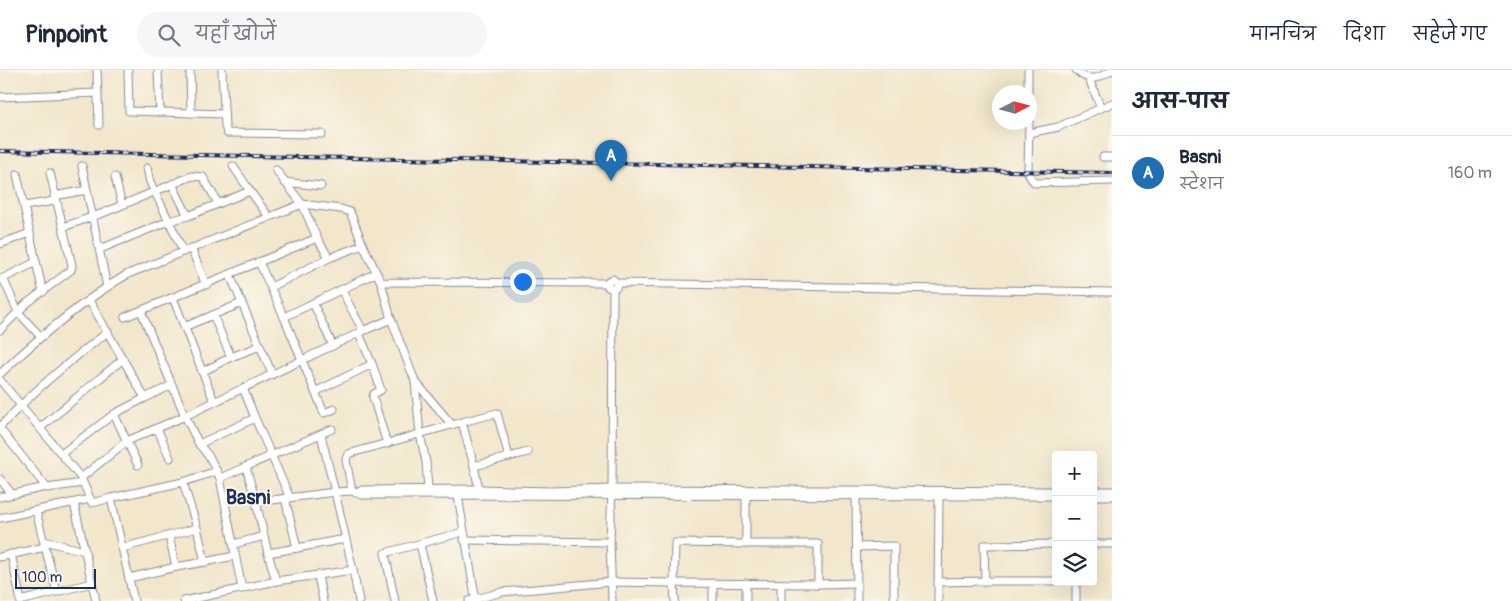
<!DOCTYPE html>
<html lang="hi">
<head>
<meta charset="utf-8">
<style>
  body { margin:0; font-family:Pangolin,"Playpen Sans Deva",sans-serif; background:#f6f6f7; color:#1f2937 }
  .controls { position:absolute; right:15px; bottom:15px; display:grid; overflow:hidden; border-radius:5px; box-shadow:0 5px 20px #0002 }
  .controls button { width:45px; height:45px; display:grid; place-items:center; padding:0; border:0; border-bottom:1px solid #e0e1e3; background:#fff; color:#1f2937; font:25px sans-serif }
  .compass { position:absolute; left:992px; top:15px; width:45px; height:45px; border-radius:50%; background:#fff; box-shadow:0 5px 20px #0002; rotate:84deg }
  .scale { position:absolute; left:15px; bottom:12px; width:81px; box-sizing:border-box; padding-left:5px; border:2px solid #1b2f5e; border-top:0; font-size:14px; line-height:18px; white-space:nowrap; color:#1b2f5e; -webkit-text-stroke:4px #fbf7ec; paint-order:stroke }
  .you { position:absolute; left:522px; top:211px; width:18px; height:18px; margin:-12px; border:4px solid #fff; border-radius:50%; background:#1a73e8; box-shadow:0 0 0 8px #1a73e833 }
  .badge { display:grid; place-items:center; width:32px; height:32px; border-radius:50%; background:#1f6fb2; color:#fff; font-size:16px; font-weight:700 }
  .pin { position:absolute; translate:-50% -41px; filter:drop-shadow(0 1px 2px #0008) }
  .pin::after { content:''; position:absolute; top:26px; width:18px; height:15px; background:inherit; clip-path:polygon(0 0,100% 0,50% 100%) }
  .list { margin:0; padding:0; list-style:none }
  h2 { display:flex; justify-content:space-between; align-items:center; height:65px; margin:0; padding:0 20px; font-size:21px }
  h2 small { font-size:16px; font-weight:400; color:#747a83 }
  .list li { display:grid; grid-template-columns:32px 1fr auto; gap:15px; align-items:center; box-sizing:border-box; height:75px; padding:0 20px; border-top:1px solid #e0e1e3 }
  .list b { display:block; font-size:19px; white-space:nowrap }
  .list p { margin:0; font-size:16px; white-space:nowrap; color:#747a83 }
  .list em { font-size:16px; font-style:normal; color:#747a83 }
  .icon { flex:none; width:28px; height:28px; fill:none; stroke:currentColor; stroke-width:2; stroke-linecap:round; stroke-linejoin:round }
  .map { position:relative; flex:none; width:1112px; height:531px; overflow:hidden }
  header { display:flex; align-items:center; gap:30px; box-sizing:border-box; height:70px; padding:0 25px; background:#fff; border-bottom:1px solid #e0e1e3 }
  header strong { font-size:24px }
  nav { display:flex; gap:28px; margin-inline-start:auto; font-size:18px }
  .search { width:350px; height:45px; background:#f6f6f7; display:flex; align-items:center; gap:12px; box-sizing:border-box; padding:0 18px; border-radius:28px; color:#747a83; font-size:19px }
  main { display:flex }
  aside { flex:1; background:#fff }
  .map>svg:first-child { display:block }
</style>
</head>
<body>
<header>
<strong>Pinpoint</strong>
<div class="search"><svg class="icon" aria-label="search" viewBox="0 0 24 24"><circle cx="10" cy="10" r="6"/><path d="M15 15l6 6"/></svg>यहाँ खोजें</div>
<nav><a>मानचित्र</a><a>दिशा</a><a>सहेजे गए</a></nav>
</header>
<main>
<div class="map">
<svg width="1112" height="531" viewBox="0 0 1112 531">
  <rect width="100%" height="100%" fill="#fbf7ec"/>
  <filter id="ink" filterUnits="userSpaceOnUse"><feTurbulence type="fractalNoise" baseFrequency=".02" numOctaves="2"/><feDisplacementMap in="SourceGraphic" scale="10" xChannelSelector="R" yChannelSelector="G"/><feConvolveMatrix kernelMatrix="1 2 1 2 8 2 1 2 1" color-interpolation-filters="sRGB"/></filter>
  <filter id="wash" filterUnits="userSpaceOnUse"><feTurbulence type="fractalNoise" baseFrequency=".0096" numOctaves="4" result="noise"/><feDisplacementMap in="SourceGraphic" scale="20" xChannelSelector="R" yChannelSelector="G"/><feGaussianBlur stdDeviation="1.12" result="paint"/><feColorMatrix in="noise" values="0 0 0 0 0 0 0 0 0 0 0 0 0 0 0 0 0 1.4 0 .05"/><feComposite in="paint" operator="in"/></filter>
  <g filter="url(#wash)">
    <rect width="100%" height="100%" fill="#f2e6cb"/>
  </g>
  <g filter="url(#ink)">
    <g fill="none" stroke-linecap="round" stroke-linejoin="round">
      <!-- minor casing -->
      <g stroke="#868a94" stroke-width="9">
        <g id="minor">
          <polyline points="97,0 99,55"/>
          <polyline points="128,0 129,41 224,44"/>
          <polyline points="158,0 160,42"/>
          <polyline points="190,0 191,43"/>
          <polyline points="222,0 225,56 227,63 322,64"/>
          <polyline points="1028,0 1028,22"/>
          <path d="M1076 0C1088 13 1098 9 1112 0"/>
          <polyline points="1089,9 1101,38"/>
          <polyline points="0,27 98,23"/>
          <polyline points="1029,52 1028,102 1030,107 1035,113 1112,111"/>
          <polyline points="1029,63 1058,57 1112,33"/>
          <polyline points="1103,87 1112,87"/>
          <polyline points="82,96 107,217"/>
          <polyline points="233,96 250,121"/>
          <polyline points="147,98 150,112 169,151 188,146 250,121 269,147"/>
          <polyline points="276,100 302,134 317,168 259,192 284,247 376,203"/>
          <polyline points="17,104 36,192"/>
          <polyline points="115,107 122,135"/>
          <polyline points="284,112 321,116"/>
          <polyline points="172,114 188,146"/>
          <polyline points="54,126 87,120"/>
          <polyline points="24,136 55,131"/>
          <polyline points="63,157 103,143 192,106 203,107 218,133"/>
          <polyline points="317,168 329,188"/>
          <polyline points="0,174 30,163"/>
          <polyline points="191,178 206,215"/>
          <polyline points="100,179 169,151 183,181"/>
          <polyline points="230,205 272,304"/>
          <polyline points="3,208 18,242 41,267"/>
          <polyline points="0,210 36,192 43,222"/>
          <polyline points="381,212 391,249 415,311 452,355"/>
          <polyline points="617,213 1112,222"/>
          <polyline points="271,217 329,188 363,175"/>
          <polyline points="342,221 363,261"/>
          <polyline points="173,228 214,331"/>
          <polyline points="89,230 145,328 172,315"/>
          <polyline points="313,233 333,276"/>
          <polyline points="213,245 231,287"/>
          <polyline points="125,247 259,192"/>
          <polyline points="284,247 324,343 334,339"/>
          <polyline points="184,257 242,233"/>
          <polyline points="0,260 26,234 71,200 72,195 50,103"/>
          <polyline points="359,263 372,294"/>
          <polyline points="202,302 231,287 260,276"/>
          <path d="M0 304C39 267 82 231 128 204L302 134 341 139 350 142 363 175 381 212 607 213"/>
          <polyline points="0,310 81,408 92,433 111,428"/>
          <polyline points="415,312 420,364 426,392 428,419"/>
          <polyline points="315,322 372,294 381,320 374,324 373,327 387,374"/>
          <polyline points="114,344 138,395"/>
          <polyline points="255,348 290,428"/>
          <polyline points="462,352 497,343 509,387"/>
          <path d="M0 357C33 321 69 291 108 262"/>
          <polyline points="40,358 123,289"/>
          <polyline points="157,358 170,388"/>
          <polyline points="0,359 47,418 83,413"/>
          <polyline points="199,374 255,348 243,318"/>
          <polyline points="61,384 114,344 145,328"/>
          <polyline points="474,396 528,382"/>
          <polyline points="246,397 256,432 335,422 321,365"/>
          <polyline points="81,408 127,371 185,346 141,241"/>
          <polyline points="220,408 332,359"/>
          <polyline points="0,409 12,424"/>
          <polyline points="183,412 217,401"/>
          <polyline points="352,421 346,390 348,384 462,352 474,396 479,419"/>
          <polyline points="1093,421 1112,421"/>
          <polyline points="355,422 361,420 479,419 550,421 612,419 1056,421"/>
          <polyline points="458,426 476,531"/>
          <polyline points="746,426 746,474 818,474 818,514 857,513"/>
          <polyline points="856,426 857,531"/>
          <polyline points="1093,426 1112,426"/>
          <polyline points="0,427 46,417"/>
          <polyline points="285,428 297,478 345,469"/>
          <polyline points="256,432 268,483"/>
          <polyline points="74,433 96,531"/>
          <polyline points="0,448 90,429"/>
          <polyline points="169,466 176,497"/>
          <polyline points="464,470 610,472"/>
          <polyline points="44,471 85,481"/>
          <polyline points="234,474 264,466"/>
          <polyline points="420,474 433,531"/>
          <polyline points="1093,474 1112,474"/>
          <polyline points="45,477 57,522"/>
          <polyline points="857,477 894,476 894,531"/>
          <polyline points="122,478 197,458"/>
          <polyline points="11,484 21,531"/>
          <polyline points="0,487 45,477 36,441"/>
          <polyline points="353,500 359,531"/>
          <polyline points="318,506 323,531"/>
          <polyline points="129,508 176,497 205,492"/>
          <polyline points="276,511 268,483 297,478"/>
          <polyline points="985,511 1056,511"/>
          <polyline points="938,512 985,511 984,475 1056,474"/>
          <polyline points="242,519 220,408 210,388 199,374 185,346 363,261 391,249"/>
          <polyline points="20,531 92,513"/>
          <polyline points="134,531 111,428 183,412 197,458 205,492 234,486"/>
          <polyline points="184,531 276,511 353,500 335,422 352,421 361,425 373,425 1056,426"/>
          <polyline points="395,531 385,483 463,462"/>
          <polyline points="469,531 502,522 611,512 674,513 675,473 746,474"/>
          <polyline points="612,531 610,472 612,419 613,219 616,218 617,213 613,209 608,211 608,217 613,219"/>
          <polyline points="675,531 674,513 818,514"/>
          <polyline points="713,531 713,513"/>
          <polyline points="746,531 746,513"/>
          <polyline points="781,531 781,514"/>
          <polyline points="938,531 939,426"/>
          <polyline points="1076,531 1076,512"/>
        </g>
      </g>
      <!-- minor -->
      <use href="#minor" stroke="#fff" stroke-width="7"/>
      <!-- rail casing -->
      <g stroke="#1b2f5e" stroke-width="4">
        <polyline id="rail" points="0,81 1112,103"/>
      </g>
      <!-- rail -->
      <use href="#rail" stroke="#fbf7ec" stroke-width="2" stroke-dasharray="5.5" stroke-linecap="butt"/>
    </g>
  </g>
  <g text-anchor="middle" stroke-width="4" stroke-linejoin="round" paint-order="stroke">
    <!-- district labels -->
    <g font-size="20" font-weight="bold" fill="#1b2f5e" stroke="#fbf7ec">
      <text x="248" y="434">Basni</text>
    </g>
  </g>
</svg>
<div class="controls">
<button>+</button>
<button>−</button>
<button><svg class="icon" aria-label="layers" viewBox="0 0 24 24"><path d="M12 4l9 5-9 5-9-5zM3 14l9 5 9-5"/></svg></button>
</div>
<svg class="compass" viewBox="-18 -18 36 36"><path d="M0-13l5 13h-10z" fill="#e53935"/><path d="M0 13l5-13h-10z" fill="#747a83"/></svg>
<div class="scale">100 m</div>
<div class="you"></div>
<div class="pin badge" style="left:611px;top:111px">A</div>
</div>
<aside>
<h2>आस-पास<small></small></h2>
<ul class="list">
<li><span class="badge">A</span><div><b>Basni</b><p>स्टेशन</p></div><em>160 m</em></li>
</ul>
</aside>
</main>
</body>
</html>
